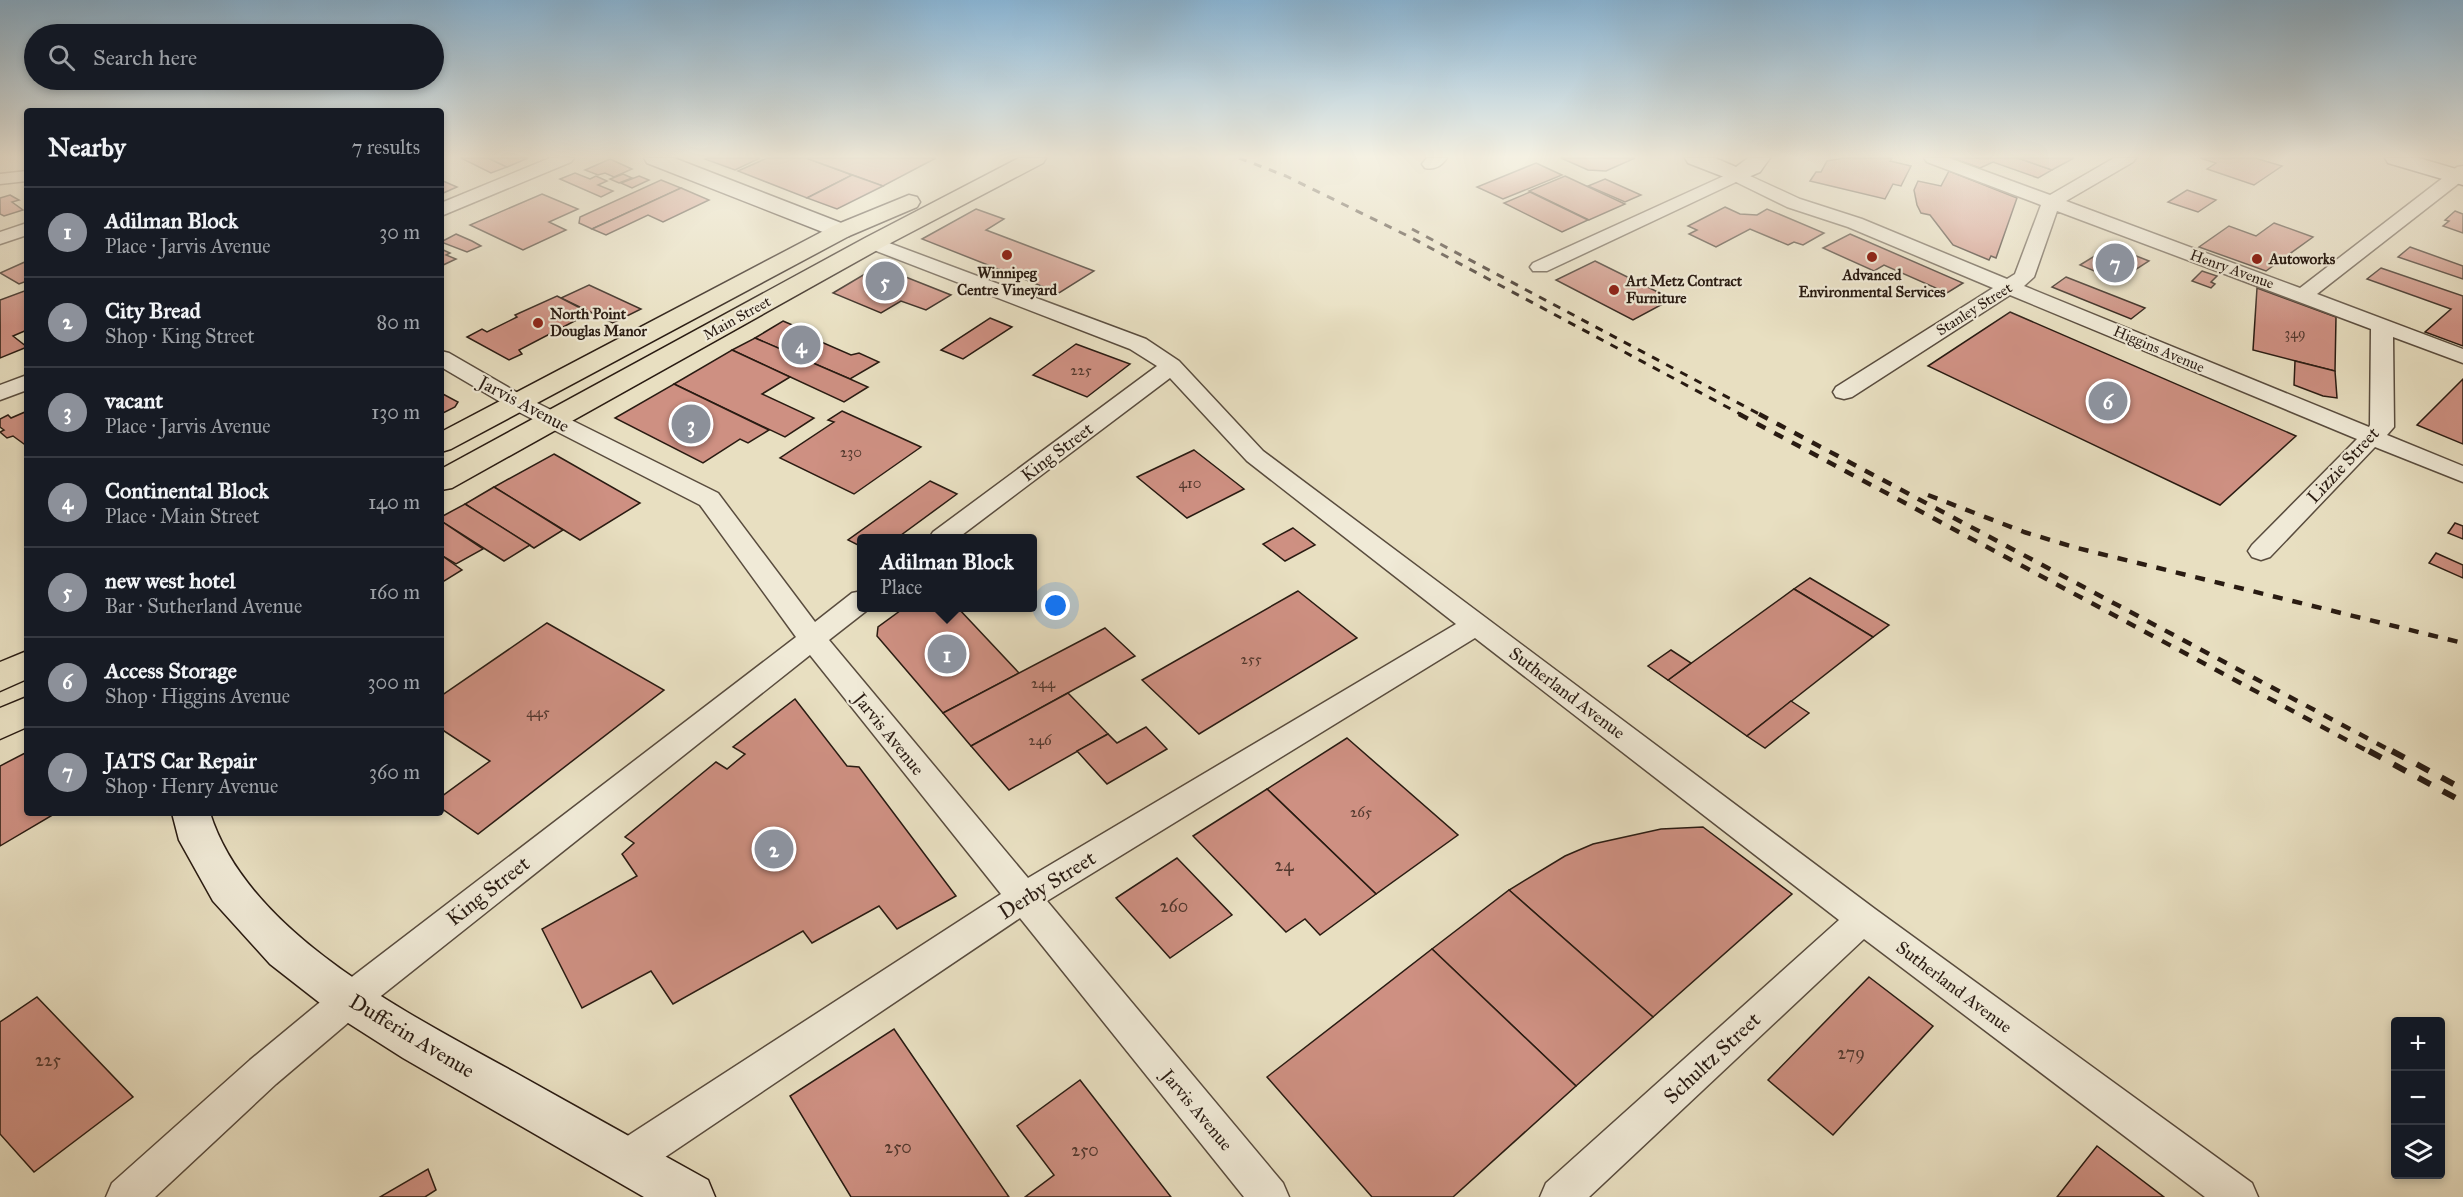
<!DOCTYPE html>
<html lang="en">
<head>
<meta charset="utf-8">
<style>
  body { margin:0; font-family:"IM FELL Great Primer",serif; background:#20242c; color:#f1f3f6 }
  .controls { position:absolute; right:18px; bottom:18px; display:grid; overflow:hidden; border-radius:6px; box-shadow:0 3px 9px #0003 }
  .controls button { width:54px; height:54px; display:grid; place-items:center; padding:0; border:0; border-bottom:2px solid #363941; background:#171b24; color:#f1f3f6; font:30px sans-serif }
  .you { position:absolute; left:1056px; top:606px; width:21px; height:21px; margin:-15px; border:4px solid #fff; border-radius:50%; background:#1a73e8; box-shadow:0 0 0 9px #1a73e833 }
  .badge { display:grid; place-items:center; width:39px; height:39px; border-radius:50%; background:#8c9099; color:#fff; font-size:20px; font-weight:700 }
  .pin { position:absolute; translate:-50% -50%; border:3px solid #fff; box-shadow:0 2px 6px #0006 }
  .popup { position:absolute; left:857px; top:534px; width:180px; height:78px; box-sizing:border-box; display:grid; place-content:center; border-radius:6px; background:#171b24; filter:drop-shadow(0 2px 4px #0005); font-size:20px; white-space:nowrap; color:#9ea1a6 }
  .popup b { font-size:22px; color:#f1f3f6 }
  .popup::after { content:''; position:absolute; left:50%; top:100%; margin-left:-12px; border:12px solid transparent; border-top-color:#171b24 }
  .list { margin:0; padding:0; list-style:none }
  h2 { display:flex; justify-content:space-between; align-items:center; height:78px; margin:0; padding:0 24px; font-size:26px }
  h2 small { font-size:20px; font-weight:400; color:#9ea1a6 }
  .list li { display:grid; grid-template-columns:39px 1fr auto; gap:18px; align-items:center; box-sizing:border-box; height:90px; padding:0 24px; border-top:2px solid #363941 }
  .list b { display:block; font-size:22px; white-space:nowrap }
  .list p { margin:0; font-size:20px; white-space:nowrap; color:#9ea1a6 }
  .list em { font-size:20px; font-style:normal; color:#9ea1a6 }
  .icon { flex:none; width:33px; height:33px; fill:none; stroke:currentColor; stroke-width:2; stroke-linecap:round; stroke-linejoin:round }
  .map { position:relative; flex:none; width:2463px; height:1197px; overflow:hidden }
  .search { position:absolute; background:#171b24; box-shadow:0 3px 9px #0003; left:24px; top:24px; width:420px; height:66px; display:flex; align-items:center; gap:15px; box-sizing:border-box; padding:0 21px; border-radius:33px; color:#9ea1a6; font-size:22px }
  .panel { position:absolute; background:#171b24; box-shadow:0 3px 9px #0003; left:24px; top:108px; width:420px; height:708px; border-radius:6px }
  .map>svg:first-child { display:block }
</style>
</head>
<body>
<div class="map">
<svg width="2463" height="1197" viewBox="0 0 2463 1197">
  <rect width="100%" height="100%" fill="#e8dfc1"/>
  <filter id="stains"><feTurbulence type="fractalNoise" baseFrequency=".00333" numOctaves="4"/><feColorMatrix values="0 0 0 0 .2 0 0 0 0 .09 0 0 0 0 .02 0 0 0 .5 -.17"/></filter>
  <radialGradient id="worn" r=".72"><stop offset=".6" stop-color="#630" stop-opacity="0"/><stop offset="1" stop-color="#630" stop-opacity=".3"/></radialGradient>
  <!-- building -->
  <g fill="#ce9082" stroke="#291b12" stroke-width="1.5">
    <polygon points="461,158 488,158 507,167 491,173"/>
    <polygon points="488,158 528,158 507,167"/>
    <polygon points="708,158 760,158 735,170 705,159"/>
    <polygon points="767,158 806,158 852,175 807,198 738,171"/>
    <polygon points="806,158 936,158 883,186"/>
    <polygon points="1561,158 1635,158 1606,171 1588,170"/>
    <polygon points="1844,158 1892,158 1890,161 1911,166 1901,186 1893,184 1885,199 1810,181 1816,172 1821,172 1827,161"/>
    <polygon points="1952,158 2018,158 2052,170 2038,178 1993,162 1980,168"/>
    <polygon points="2018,158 2074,158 2052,170"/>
    <polygon points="2200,158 2255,158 2282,166 2254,185 2207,169 2216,163"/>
    <polygon points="610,159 632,169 614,177 605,173 598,175 585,170"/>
    <polygon points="1536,163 1562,175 1503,199 1477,187"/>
    <polygon points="1949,171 2017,198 1996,258 1991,256 1989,260 1953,245 1930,215 1921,213 1917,205 1914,190 1918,181 1941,186"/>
    <polygon points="575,173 590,179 596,176 607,181 598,185 613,191 601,197 560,179"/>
    <polygon points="623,174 632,178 619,183 610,179"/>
    <polygon points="852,175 883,186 837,209 807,198"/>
    <polygon points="639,176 649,180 632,188 621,183"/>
    <polygon points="1565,176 1625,204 1589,220 1529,191"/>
    <polygon points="1605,179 1641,195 1625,202 1588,186"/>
    <polygon points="661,180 681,188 592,229 579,223 580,217"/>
    <polygon points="443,181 457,187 441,194 441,182"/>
    <polygon points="681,188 709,200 663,222 648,215 606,235 592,229"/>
    <polygon points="2187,190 2216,200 2198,212 2168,202"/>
    <polygon points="1530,192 1588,220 1562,232 1504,203"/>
    <polygon points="542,194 578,209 549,222 566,230 523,250 470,225"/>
    <polygon points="10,195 19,200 12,202 23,210 4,216 0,214 0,198"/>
    <polygon points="1725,207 1740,214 1757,215 1767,209 1824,233 1803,245 1794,242 1788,245 1750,229 1716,247 1689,234 1697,230 1688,226"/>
    <polygon points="976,209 1004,219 986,230 1094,271 1059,293 922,239"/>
    <polygon points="2455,211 2463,214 2463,233 2443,226 2449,221 2445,220"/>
    <polygon points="2274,223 2313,237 2266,271 2199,247 2229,226 2256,236"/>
    <polygon points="456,234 472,241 481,246 467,252 441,242"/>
    <polygon points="1850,234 1963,283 1947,293 1884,265 1874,271 1823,248"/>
    <polygon points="2111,246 2149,261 2118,281 2080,265"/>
    <polygon points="2410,247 2463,266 2463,279 2398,257"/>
    <polygon points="441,249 450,253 446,255 456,259 441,266"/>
    <polygon points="27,261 27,281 19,284 0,273"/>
    <polygon points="1595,261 1672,299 1633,320 1556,280"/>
    <polygon points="875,268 883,268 951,295 926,310 901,301 881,313 833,293"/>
    <polygon points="2381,268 2463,296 2463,346 2425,332 2451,309 2367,279"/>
    <polygon points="2202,271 2217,276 2211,282 2215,284 2211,288 2192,281"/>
    <polygon points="2066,277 2145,308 2131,319 2052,287"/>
    <polygon points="589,285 641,309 613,323 561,298"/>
    <polygon points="2257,288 2336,317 2335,371 2253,350"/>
    <polygon points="27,290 27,330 13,336 27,347 0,358 0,300"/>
    <polygon points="557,296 590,313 519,350 522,354 509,360 467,337 482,329 487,332 517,317 515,315"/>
    <polygon points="2010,312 2296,436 2220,505 1928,366"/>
    <polygon points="990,318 1012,327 963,359 941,350"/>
    <polygon points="783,321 797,327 796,331 851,355 859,353 879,362 850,379 755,338"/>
    <polygon points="755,338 850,379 868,387 844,402 732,350"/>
    <polygon points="1076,344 1130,364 1087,397 1033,375"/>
    <polygon points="732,350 790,377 762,394 814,418 785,437 674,384"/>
    <polygon points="2295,361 2335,371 2337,398 2323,396 2294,385"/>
    <polygon points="2463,379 2463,444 2417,425"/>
    <polygon points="674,384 769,430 748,443 740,439 703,463 615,418"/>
    <polygon points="441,393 458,402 455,407 441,414"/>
    <polygon points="842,411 921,447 854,494 780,458 834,422 828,420"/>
    <polygon points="25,412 27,414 27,443 24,444 13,436 7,438 0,432 4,430 0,427 0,419 8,415 11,418"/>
    <polygon points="1194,450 1244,489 1187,518 1137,477"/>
    <polygon points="554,454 640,503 580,540 494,487"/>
    <polygon points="930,481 957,494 897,538 862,538 862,547 848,540"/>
    <polygon points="494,487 563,530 534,548 465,504"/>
    <polygon points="465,504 530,545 504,561 441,521 441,517"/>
    <polygon points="441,521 483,549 456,564 441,555"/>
    <polygon points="2455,523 2463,526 2463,539 2448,533"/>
    <polygon points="1293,528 1315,545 1285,561 1263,544"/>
    <polygon points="2436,553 2463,565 2463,578 2429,563"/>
    <polygon points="441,555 462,570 441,583"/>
    <polygon points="1810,578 1889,625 1873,637 1794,589"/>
    <polygon points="1794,589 1873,637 1747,736 1668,680"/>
    <polygon points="1298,591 1357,638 1199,734 1142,680"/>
    <polygon points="904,608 958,608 1019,673 943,713 877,636 878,627"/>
    <polygon points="547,623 664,690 478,834 441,808 441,797 490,761 441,729 441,696"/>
    <polygon points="1105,628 1135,656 971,746 943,713"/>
    <polygon points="1671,650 1691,663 1668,680 1648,666"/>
    <polygon points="1068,693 1108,734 1009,790 971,746"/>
    <polygon points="795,699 847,766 859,767 956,896 897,929 879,906 812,943 803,931 673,1004 651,971 582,1008 542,929 637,876 622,854 634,843 625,837 716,762 727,769 745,754 733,747"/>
    <polygon points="1791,701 1809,713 1765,748 1747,736"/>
    <polygon points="1146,727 1167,749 1107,784 1077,751 1108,734 1117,743"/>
    <polygon points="1347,738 1458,835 1376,894 1267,789"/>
    <polygon points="27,752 27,813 56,813 0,846 0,766"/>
    <polygon points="1267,789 1376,894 1320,935 1305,919 1286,932 1193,836"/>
    <polygon points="1703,827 1792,894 1653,1017 1509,890 1565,856 1593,844 1661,829"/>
    <polygon points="1177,858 1232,915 1170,958 1116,898"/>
    <polygon points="1509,890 1653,1017 1576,1086 1432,949"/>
    <polygon points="1432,949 1576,1086 1453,1197 1372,1197 1267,1077"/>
    <polygon points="1869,977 1933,1026 1833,1135 1768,1080"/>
    <polygon points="37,997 133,1097 34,1172 0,1134 0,1022"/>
    <polygon points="894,1029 1009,1197 851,1197 790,1096"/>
    <polygon points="1080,1080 1171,1197 1025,1197 1054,1175 1017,1126"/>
    <polygon points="2097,1146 2164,1197 2057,1197"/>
    <polygon points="428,1169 436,1190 425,1197 380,1197"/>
  </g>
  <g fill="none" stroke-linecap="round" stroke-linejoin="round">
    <!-- street casing -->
    <g stroke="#594c3e" stroke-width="3">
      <g id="street">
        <polygon points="550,158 574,158 571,162 441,216 441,203"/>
        <path d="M1427 158H1447C1441 166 1435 170 1425 168L1422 164Z"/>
        <path d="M1924 158H1949L2050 195 2114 158H2136L2133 162 2066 201 2300 288 2457 167 2463 166V180L2317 294 2463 349V363L2393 337 2394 427 2387 435 2463 466V482L2375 447 2270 557 2261 560 2252 557 2248 551 2252 545 2357 439 2010 295 1852 397 1844 399 1836 397 1833 392 1836 387 1993 288 1848 227 1787 207 1736 182 1547 271H1533L1530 267 1533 263 1737 170 1800 199 1862 219 2007 279 2015 274 2041 205 1927 162ZM2057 211 2371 329 2370 425 2369 427 2024 286 2034 277Z"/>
        <polygon points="27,171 27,181 0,184 0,174"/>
        <polygon points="27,223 27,235 0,244 0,232"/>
        <polygon points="873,237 1146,339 1179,361 1263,451 1875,909 2252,1183 2258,1197 2205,1197 1864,939 1589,1197 1540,1197 1546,1183 1839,920 1475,638 1047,901 1283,1183 1289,1197 1244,1197 1020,918 640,1174 626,1179 612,1174 606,1160 612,1146 1001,894 810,655 362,1011 276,1084 155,1197 106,1197 112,1183 250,1060 336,989 796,637 700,505 509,407 441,367 441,351 449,353 525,397 718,493 815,622 852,593 862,591 862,608 870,608 829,640 1028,878 1456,624 1247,461 1170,378 958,538 929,538 933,532 1157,366 1130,349 866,247 863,243 866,239"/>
        <polygon points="27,375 27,390 0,400 0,385"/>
      </g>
    </g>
    <!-- secondary casing -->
    <g stroke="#291b12" stroke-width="3">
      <g id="secondary">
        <polygon points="644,158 674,158 849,226 853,231 849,236 841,238 833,236 647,163"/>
        <polygon points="1685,158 1715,158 1736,167 1748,158 1770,158 1760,172 1737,182 1688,163"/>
        <polygon points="2385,158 2419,158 2463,171 2463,185 2388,163"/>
        <path d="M172 813H210C248 934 409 1014 514 1072 578 1108 643 1144 708 1180L715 1197H644L403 1058 334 1014 270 964 213 901 179 840Z"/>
      </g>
    </g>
    <!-- primary casing -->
    <g stroke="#291b12" stroke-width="3">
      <g id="primary">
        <polygon points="1019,158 1046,158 1043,163 881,248 452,488 441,490 441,469 865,238"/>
        <polygon points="909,195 917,197 920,202 917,207 849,236 451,449 441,452 441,432 833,226"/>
        <polygon points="27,651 27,679 0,691 0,662"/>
        <polygon points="27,697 27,727 0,739 0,708"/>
      </g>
    </g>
    <!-- street -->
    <use href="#street" fill="#f0ead7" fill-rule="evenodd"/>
    <!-- secondary -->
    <use href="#secondary" fill="#f0ead7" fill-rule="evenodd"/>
    <!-- primary -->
    <use href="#primary" fill="#e8dfc1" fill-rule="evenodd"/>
    <!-- rail-far2 -->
    <g stroke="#291b12" stroke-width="3" stroke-dasharray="8 8" stroke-linecap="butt">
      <polyline points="1239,158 1286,176 1410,237 1742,415"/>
      <polyline points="1412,229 1761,415"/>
    </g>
    <!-- rail-far1 -->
    <g stroke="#291b12" stroke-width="4.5" stroke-dasharray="10 10" stroke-linecap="butt">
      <polyline points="1739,414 2371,753"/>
      <polyline points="1759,414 2395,753"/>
      <polyline points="1928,495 2024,532 2077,548 2463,643"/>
    </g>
    <!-- rail -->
    <g stroke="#291b12" stroke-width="6" stroke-dasharray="14 14" stroke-linecap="butt">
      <polyline points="2369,751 2463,802"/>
      <polyline points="2392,751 2463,789"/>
    </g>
  </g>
  <!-- sky -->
  <linearGradient id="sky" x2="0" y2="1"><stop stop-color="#89b6d7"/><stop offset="0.48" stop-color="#f5f1e3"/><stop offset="1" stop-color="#f5f1e3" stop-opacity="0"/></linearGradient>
  <rect width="2463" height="326" fill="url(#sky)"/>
  <!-- markers -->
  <g fill="#8f2418" stroke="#f0ead7" stroke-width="2">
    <circle cx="1007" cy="255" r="6"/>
    <circle cx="1872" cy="257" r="6"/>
    <circle cx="2257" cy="259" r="6"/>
    <circle cx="1614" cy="290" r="6"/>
    <circle cx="538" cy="323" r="6"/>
  </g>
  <g text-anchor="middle" stroke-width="4.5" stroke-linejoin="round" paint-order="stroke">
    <!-- far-number labels -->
    <g font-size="14" fill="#52382e">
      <text x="2295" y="338">349</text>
    </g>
    <!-- far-poi labels -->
    <g font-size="15" font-weight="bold" fill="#291b12" stroke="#f0ead7" text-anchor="start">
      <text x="2269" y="264">Autoworks</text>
      <text x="1007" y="278" text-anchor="middle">Winnipeg<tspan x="1007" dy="17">Centre Vineyard</tspan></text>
      <text x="1872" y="280" text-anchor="middle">Advanced<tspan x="1872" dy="17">Environmental Services</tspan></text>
      <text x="1626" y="286">Art Metz Contract<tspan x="1626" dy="17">Furniture</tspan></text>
      <text x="550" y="319">North Point<tspan x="550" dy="17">Douglas Manor</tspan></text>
    </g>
    <!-- far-street labels -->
    <g font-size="15" fill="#291b12" stroke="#f0ead7">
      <text transform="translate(2232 269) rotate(20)" y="5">Henry Avenue</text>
      <text transform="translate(1974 309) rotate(-32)" y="5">Stanley Street</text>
      <text transform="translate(737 318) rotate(-29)" y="5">Main Street</text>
      <text transform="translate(2159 349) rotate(23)" y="5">Higgins Avenue</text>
    </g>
    <!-- number labels -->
    <g font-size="15" fill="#52382e">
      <text x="1081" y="375">225</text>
      <text x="851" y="457">230</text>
      <text x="1190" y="488">410</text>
      <text x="1251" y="664">255</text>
      <text x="1043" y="688">244</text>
      <text x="538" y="717">445</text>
      <text x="1040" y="745">246</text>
      <text x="1361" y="817">265</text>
    </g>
    <!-- street labels -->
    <g font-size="18" fill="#291b12" stroke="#f0ead7">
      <text transform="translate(524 404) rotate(28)" y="6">Jarvis Avenue</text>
      <text transform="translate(1057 452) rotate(-37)" y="6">King Street</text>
      <text transform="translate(2343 465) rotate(-47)" y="6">Lizzie Street</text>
      <text transform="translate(1567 693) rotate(37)" y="6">Sutherland Avenue</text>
      <text transform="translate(889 734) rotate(51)" y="6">Jarvis Avenue</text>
      <text transform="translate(1954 987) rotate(37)" y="6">Sutherland Avenue</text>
      <text transform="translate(1197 1110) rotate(50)" y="6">Jarvis Avenue</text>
    </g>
    <!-- near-number labels -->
    <g font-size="18" fill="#52382e">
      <text x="1284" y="871">24</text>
      <text x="1174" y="912">260</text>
      <text x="1851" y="1059">279</text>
      <text x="48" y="1066">225</text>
      <text x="898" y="1153">250</text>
      <text x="1085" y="1156">250</text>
    </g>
    <!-- near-street labels -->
    <g font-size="21" fill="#291b12" stroke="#f0ead7">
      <text transform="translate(1047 885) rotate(-32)" y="7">Derby Street</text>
      <text transform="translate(488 891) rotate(-38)" y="7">King Street</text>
      <text transform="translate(412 1036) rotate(31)" y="7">Dufferin Avenue</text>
      <text transform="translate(1712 1058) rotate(-43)" y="7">Schultz Street</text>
    </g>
  </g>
  <rect width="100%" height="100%" filter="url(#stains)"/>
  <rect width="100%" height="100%" fill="url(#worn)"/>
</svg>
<div class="controls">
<button>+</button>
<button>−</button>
<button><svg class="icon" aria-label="layers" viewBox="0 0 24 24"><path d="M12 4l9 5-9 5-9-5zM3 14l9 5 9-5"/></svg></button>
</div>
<div class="you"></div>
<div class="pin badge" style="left:947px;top:654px">1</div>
<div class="popup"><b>Adilman Block</b>Place</div>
<div class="pin badge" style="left:774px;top:849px">2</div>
<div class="pin badge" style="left:691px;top:424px">3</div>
<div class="pin badge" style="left:801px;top:345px">4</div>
<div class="pin badge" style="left:885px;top:281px">5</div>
<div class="pin badge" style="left:2108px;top:401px">6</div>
<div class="pin badge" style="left:2115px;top:263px">7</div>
<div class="search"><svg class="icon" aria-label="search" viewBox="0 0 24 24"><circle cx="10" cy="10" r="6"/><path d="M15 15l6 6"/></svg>Search here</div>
<section class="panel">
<h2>Nearby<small>7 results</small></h2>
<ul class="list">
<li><span class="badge">1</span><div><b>Adilman Block</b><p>Place · Jarvis Avenue</p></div><em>30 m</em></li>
<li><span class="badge">2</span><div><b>City Bread</b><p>Shop · King Street</p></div><em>80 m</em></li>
<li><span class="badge">3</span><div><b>vacant</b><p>Place · Jarvis Avenue</p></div><em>130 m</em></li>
<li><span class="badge">4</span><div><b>Continental Block</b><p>Place · Main Street</p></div><em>140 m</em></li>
<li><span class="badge">5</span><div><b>new west hotel</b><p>Bar · Sutherland Avenue</p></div><em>160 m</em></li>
<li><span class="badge">6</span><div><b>Access Storage</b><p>Shop · Higgins Avenue</p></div><em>300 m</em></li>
<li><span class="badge">7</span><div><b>JATS Car Repair</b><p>Shop · Henry Avenue</p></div><em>360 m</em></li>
</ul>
</section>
</div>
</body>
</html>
